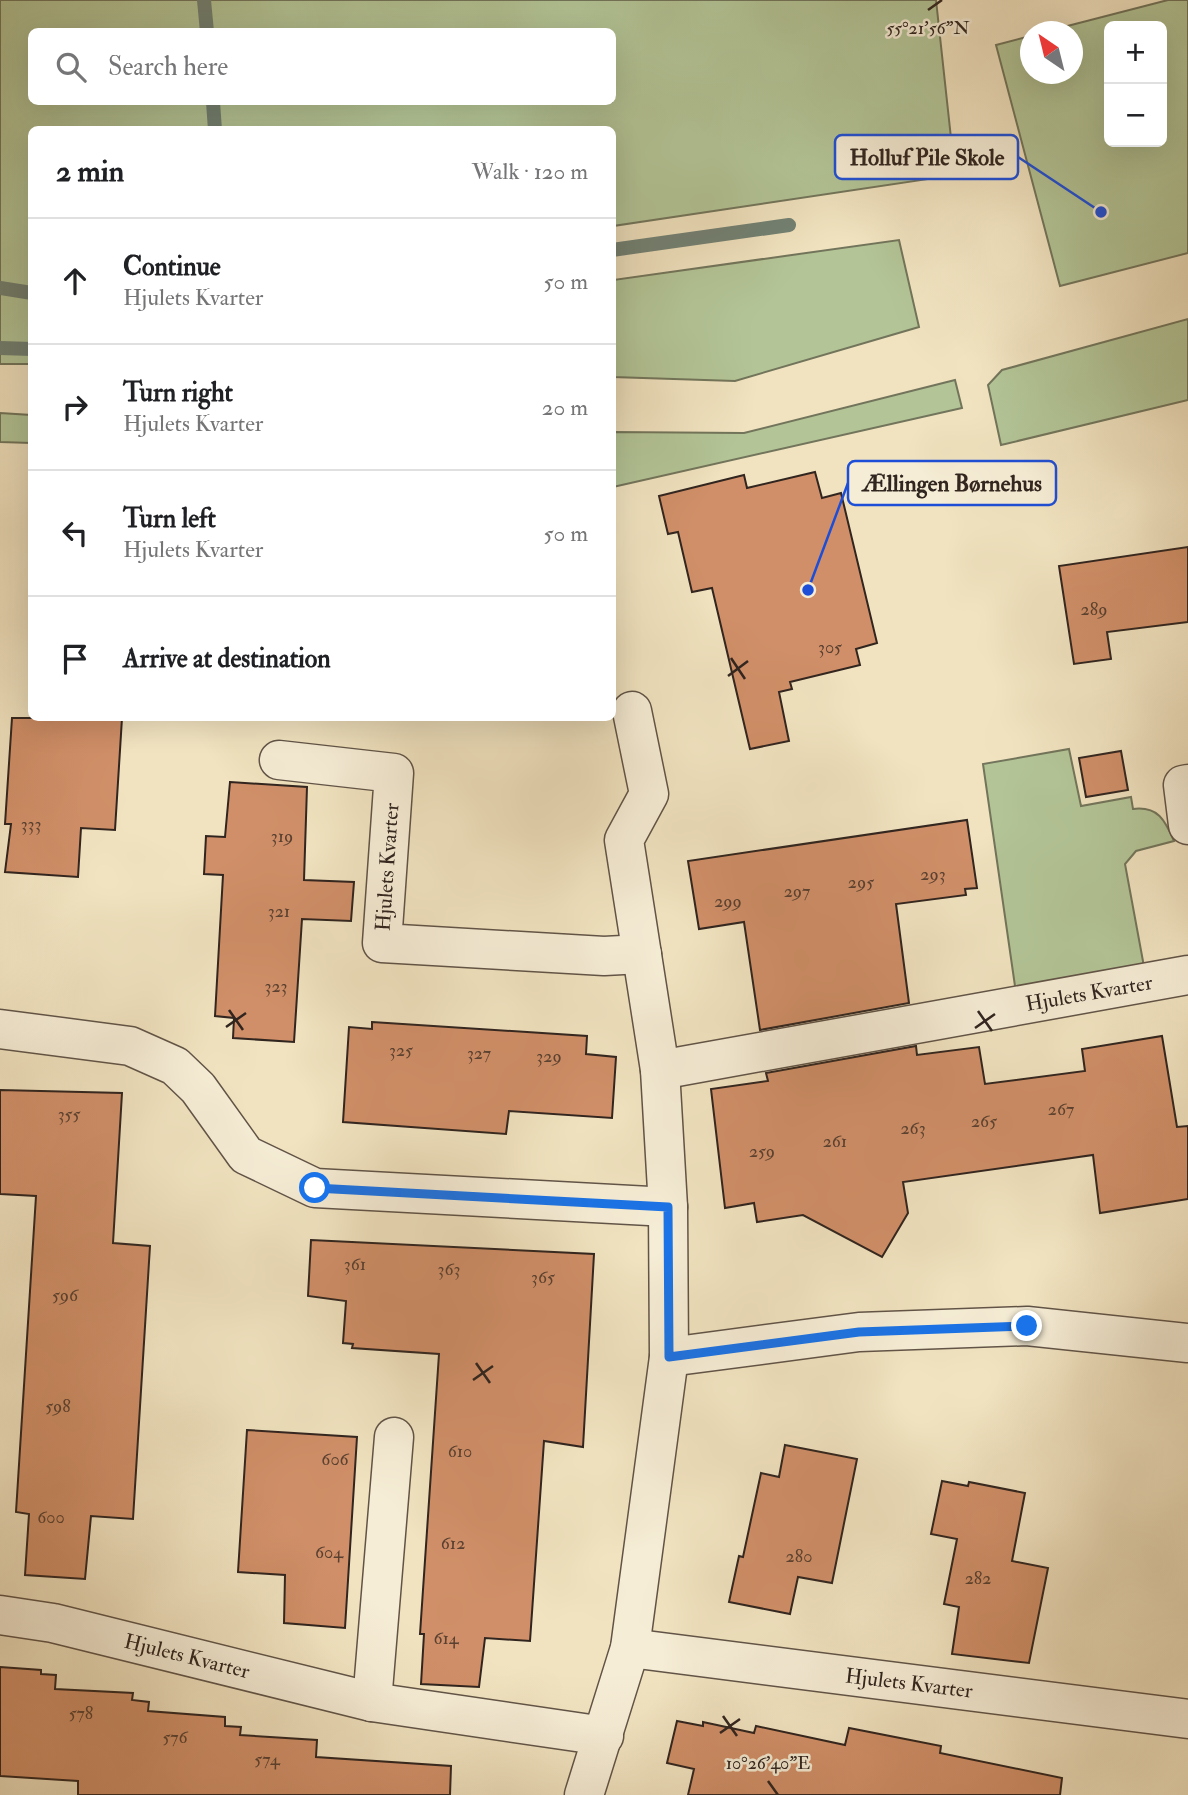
<!DOCTYPE html>
<html lang="en">
<head>
<meta charset="utf-8">
<style>
  body { margin:0; font-family:"IM FELL Double Pica",serif; background:#f6f6f6; color:#202124 }
  .controls { position:absolute; right:21px; top:21px; display:grid; overflow:hidden; border-radius:10px; box-shadow:0 7px 28px #0002 }
  .controls button { width:63px; height:63px; display:grid; place-items:center; padding:0; border:0; border-bottom:2px solid #e0e0e0; background:#fff; color:#202124; font:35px sans-serif }
  .compass { position:absolute; left:1020px; top:21px; width:63px; height:63px; border-radius:50%; background:#fff; box-shadow:0 7px 28px #0002; rotate:325deg }
  .stop { position:absolute; width:21px; height:21px; margin:-16px; border:5px solid #1a73e8; border-radius:50%; background:#fff }
  .stop.end { background:#1a73e8; border-color:#fff; box-shadow:0 2px 7px #0008 }
  .list { margin:0; padding:0; list-style:none }
  h2 { display:flex; justify-content:space-between; align-items:center; height:91px; margin:0; padding:0 28px; font-size:30px }
  h2 small { font-size:23px; font-weight:400; color:#757577 }
  .list li { display:grid; grid-template-columns:46px 1fr auto; gap:21px; align-items:center; box-sizing:border-box; height:126px; padding:0 28px; border-top:2px solid #e0e0e0 }
  .list b { display:block; font-size:26px; white-space:nowrap }
  .list p { margin:0; font-size:23px; white-space:nowrap; color:#757577 }
  .list em { font-size:23px; font-style:normal; color:#757577 }
  .icon { flex:none; width:38px; height:38px; fill:none; stroke:currentColor; stroke-width:2; stroke-linecap:round; stroke-linejoin:round }
  .map { position:relative; flex:none; width:1188px; height:1795px; overflow:hidden }
  .search { position:absolute; background:#fff; box-shadow:0 7px 28px #0002; left:28px; top:28px; width:588px; height:77px; display:flex; align-items:center; gap:18px; box-sizing:border-box; padding:0 24px; border-radius:10px; color:#757577; font-size:26px }
  .panel { position:absolute; background:#fff; box-shadow:0 7px 28px #0002; left:28px; top:126px; width:588px; height:595px; border-radius:10px }
  .map>svg:first-child { display:block }
</style>
</head>
<body>
<div class="map">
<svg width="1188" height="1795" viewBox="0 0 1188 1795">
  <rect width="100%" height="100%" fill="#f1e3c0"/>
  <filter id="stains"><feTurbulence type="fractalNoise" baseFrequency=".00286" numOctaves="4"/><feColorMatrix values="0 0 0 0 .2 0 0 0 0 .09 0 0 0 0 .02 0 0 0 .5 -.17"/></filter>
  <radialGradient id="worn" r=".72"><stop offset=".6" stop-color="#630" stop-opacity="0"/><stop offset="1" stop-color="#630" stop-opacity=".3"/></radialGradient>
  <!-- green -->
  <g fill="#b3c597" stroke="#72755b" stroke-width="2" fill-rule="evenodd">
    <path d="M0 0H936L955 175 613 226 612 130H32L31 364H0ZM32 32H612V102H32Z"/>
    <path d="M1168 0H1188V253L1060 286 996 45 1030 36V74H1072V32L1048 31ZM1162 26V142H1109V26Z"/>
    <polygon points="899,240 919,327 735,381 613,377 613,280"/>
    <polygon points="1188,319 1188,400 1001,445 988,385 1002,370"/>
    <polygon points="955,380 962,408 613,487 613,432 744,433"/>
    <polygon points="0,413 31,415 31,443 0,442"/>
    <path d="M1069 749 1081 806 1131 797 1133 809C1158 806 1165 820 1174 841L1136 851 1125 864 1145 972 1016 993 983 764Z"/>
  </g>
  <g fill="none" stroke-linecap="round" stroke-linejoin="round">
    <!-- stream -->
    <g stroke="#718174" stroke-width="14">
      <polyline points="204,0 207,32"/>
      <polyline points="213,102 215,130"/>
      <polyline points="612,250 789,225"/>
      <polyline points="0,288 32,293"/>
      <polyline points="0,348 32,349"/>
    </g>
  </g>
  <!-- building -->
  <g fill="#d08f68" stroke="#31251f" stroke-width="2">
    <polygon points="815,472 822,498 841,493 877,643 856,649 860,665 790,682 792,689 779,692 789,741 750,749 712,588 692,592 678,532 668,534 659,496 744,475 747,488"/>
    <polygon points="1188,547 1188,622 1107,632 1111,659 1074,664 1059,566"/>
    <polygon points="12,718 122,718 115,830 81,828 78,877 5,872 11,824 5,824"/>
    <polygon points="1121,751 1128,790 1086,797 1079,758"/>
    <polygon points="230,782 307,787 304,880 354,882 351,921 302,919 294,1042 233,1038 234,1018 215,1016 223,875 204,874 206,836 225,837"/>
    <polygon points="967,820 977,888 965,889 966,895 896,904 909,1003 760,1030 744,922 699,929 688,861"/>
    <polygon points="372,1022 587,1036 586,1054 616,1057 612,1118 509,1111 506,1134 343,1122 349,1027 372,1029"/>
    <polygon points="1162,1036 1177,1127 1188,1126 1188,1199 1100,1213 1093,1155 903,1182 908,1213 882,1257 803,1215 757,1222 754,1203 725,1208 711,1089 768,1081 766,1073 916,1046 917,1055 979,1047 985,1084 1085,1071 1082,1049"/>
    <polygon points="0,1090 122,1093 113,1243 150,1246 133,1519 91,1516 85,1579 25,1575 29,1514 16,1512 36,1196 0,1194"/>
    <polygon points="311,1240 594,1254 583,1447 544,1441 530,1641 485,1638 479,1687 421,1684 424,1634 420,1634 439,1354 352,1348 353,1344 343,1343 346,1301 308,1296"/>
    <polygon points="247,1430 357,1437 345,1628 284,1623 285,1575 238,1572"/>
    <polygon points="785,1445 857,1459 832,1583 798,1577 790,1614 729,1602 739,1556 743,1557 761,1473 779,1477"/>
    <polygon points="942,1481 968,1486 969,1482 1025,1493 1012,1561 1048,1568 1029,1663 952,1654 959,1607 944,1604 957,1539 931,1534"/>
    <polygon points="0,1667 41,1670 41,1674 56,1675 55,1689 133,1693 132,1700 149,1702 148,1711 225,1717 225,1726 241,1727 240,1735 317,1740 316,1757 451,1766 450,1795 78,1795 78,1781 0,1776"/>
    <polygon points="677,1721 703,1726 703,1722 754,1733 756,1726 845,1745 849,1728 941,1746 940,1753 1062,1778 1060,1795 688,1795 694,1769 667,1763"/>
  </g>
  <g fill="none" stroke-linecap="round" stroke-linejoin="round">
    <!-- minor casing -->
    <g stroke="#615447" stroke-width="41">
      <g id="minor">
        <polyline points="279,760 394,773 382,943 604,956 642,954"/>
        <polyline points="1188,784 1183,785 1188,825"/>
        <polyline points="0,1029 130,1046 175,1066 198,1088 246,1155 315,1188 668,1207"/>
        <polyline points="660,1070 1188,975"/>
        <polyline points="669,1357 859,1332 1027,1326 1188,1343"/>
        <polyline points="0,1615 53,1623 372,1702 604,1736"/>
        <polyline points="630,1648 1188,1719"/>
        <polyline points="372,1702 394,1437"/>
        <polyline points="584,1795 630,1648 669,1357 668,1207 660,1070 624,840 649,794 632,711"/>
      </g>
    </g>
    <!-- minor -->
    <use href="#minor" stroke="#f6edd6" stroke-width="38"/>
  </g>
  <g fill="none" stroke-linecap="round" stroke-linejoin="round">
    <!-- route -->
    <polyline stroke="#1a73e8" stroke-width="9" points="315,1188 668,1207 669,1357 859,1332 1027,1326"/>
  </g>
  <!-- ticks -->
  <path fill="none" stroke="#31251f" stroke-width="2.5" d="M928 10 942 0M731 658 745 679M728 676 748 661M229 1010 243 1030M978 1011 992 1031M226 1027 246 1013M975 1028 995 1014M476 1363 490 1383M473 1380 493 1366M723 1716 737 1736M720 1733 740 1719M768 1781 778 1795"/>
  <g text-anchor="middle" stroke-width="5" stroke-linejoin="round" paint-order="stroke">
    <!-- number labels -->
    <g font-size="18" fill="#594031">
      <text x="1094" y="615">289</text>
      <text x="830" y="653">305</text>
      <text x="31" y="830">333</text>
      <text x="282" y="842">319</text>
      <text x="933" y="880">293</text>
      <text x="861" y="888">295</text>
      <text x="797" y="897">297</text>
      <text x="728" y="907">299</text>
      <text x="279" y="917">321</text>
      <text x="276" y="992">323</text>
      <text x="401" y="1056">325</text>
      <text x="479" y="1059">327</text>
      <text x="549" y="1062">329</text>
      <text x="1061" y="1115">267</text>
      <text x="69" y="1120">355</text>
      <text x="984" y="1127">265</text>
      <text x="913" y="1134">263</text>
      <text x="835" y="1147">261</text>
      <text x="762" y="1157">259</text>
      <text x="355" y="1270">361</text>
      <text x="449" y="1275">363</text>
      <text x="543" y="1283">365</text>
      <text x="65" y="1301">596</text>
      <text x="58" y="1412">598</text>
      <text x="460" y="1457">610</text>
      <text x="335" y="1465">606</text>
      <text x="51" y="1523">600</text>
      <text x="453" y="1549">612</text>
      <text x="329" y="1558">604</text>
      <text x="799" y="1562">280</text>
      <text x="978" y="1584">282</text>
      <text x="446" y="1644">614</text>
      <text x="81" y="1719">578</text>
      <text x="175" y="1743">576</text>
      <text x="267" y="1765">574</text>
    </g>
    <!-- street labels -->
    <g font-size="21" fill="#31251f" stroke="#f6edd6">
      <text transform="translate(387 867) rotate(-86)" y="7">Hjulets Kvarter</text>
      <text transform="translate(1089 993) rotate(-10)" y="7">Hjulets Kvarter</text>
      <text transform="translate(187 1656) rotate(14)" y="7">Hjulets Kvarter</text>
      <text transform="translate(909 1683) rotate(7)" y="7">Hjulets Kvarter</text>
    </g>
  </g>
  <g font-size="18" text-anchor="middle" fill="#31251f" stroke="#f6edd6" stroke-width="5" stroke-linejoin="round" paint-order="stroke">
    <text x="928" y="34">55°21'56"N</text>
    <text x="768" y="1769">10°26'40"E</text>
  </g>
  <!-- callouts -->
  <path fill="none" stroke="#1d4ed8" stroke-width="2.5" d="M1101 212L1018 157M808 590L848 483"/>
  <g fill="#1d4ed8" stroke="#f6edd6" stroke-width="2.5">
    <circle cx="1101" cy="212" r="7"/>
    <circle cx="808" cy="590" r="7"/>
  </g>
  <g fill="#f6edd6" stroke="#1d4ed8" stroke-width="2.5">
    <rect x="835" y="135" width="183" height="44" rx="7"/>
    <rect x="848" y="461" width="208" height="44" rx="7"/>
  </g>
  <g font-size="23" text-anchor="middle" font-weight="bold" fill="#31251f">
    <text x="927" y="165">Holluf Pile Skole</text>
    <text x="952" y="491">Ællingen Børnehus</text>
  </g>
  <rect width="100%" height="100%" filter="url(#stains)"/>
  <rect width="100%" height="100%" fill="url(#worn)"/>
</svg>
<div class="controls">
<button>+</button>
<button>−</button>
</div>
<svg class="compass" viewBox="-18 -18 36 36"><path d="M0-13l5 13h-10z" fill="#e53935"/><path d="M0 13l5-13h-10z" fill="#757577"/></svg>
<div class="stop" style="left:315px;top:1188px"></div>
<div class="stop end" style="left:1027px;top:1326px"></div>
<div class="search"><svg class="icon" aria-label="search" viewBox="0 0 24 24"><circle cx="10" cy="10" r="6"/><path d="M15 15l6 6"/></svg>Search here</div>
<section class="panel">
<h2>2 min<small>Walk · 120 m</small></h2>
<ul class="list">
<li><svg class="icon" aria-label="ahead" viewBox="0 0 24 24"><path d="M12 20V5M6 11l6-6 6 6"/></svg><div><b>Continue</b><p>Hjulets Kvarter</p></div><em>50 m</em></li>
<li><svg class="icon" aria-label="right" viewBox="0 0 24 24"><path d="M7 20v-9h11M14 6l5 5-5 5"/></svg><div><b>Turn right</b><p>Hjulets Kvarter</p></div><em>20 m</em></li>
<li><svg class="icon" aria-label="left" viewBox="0 0 24 24"><path d="M17 20v-9H6M10 6l-5 5 5 5"/></svg><div><b>Turn left</b><p>Hjulets Kvarter</p></div><em>50 m</em></li>
<li><svg class="icon" aria-label="arrive" viewBox="0 0 24 24"><path d="M6 21V4h12l-3 4 3 4H6"/></svg><div><b>Arrive at destination</b></div></li>
</ul>
</section>
</div>
</body>
</html>
